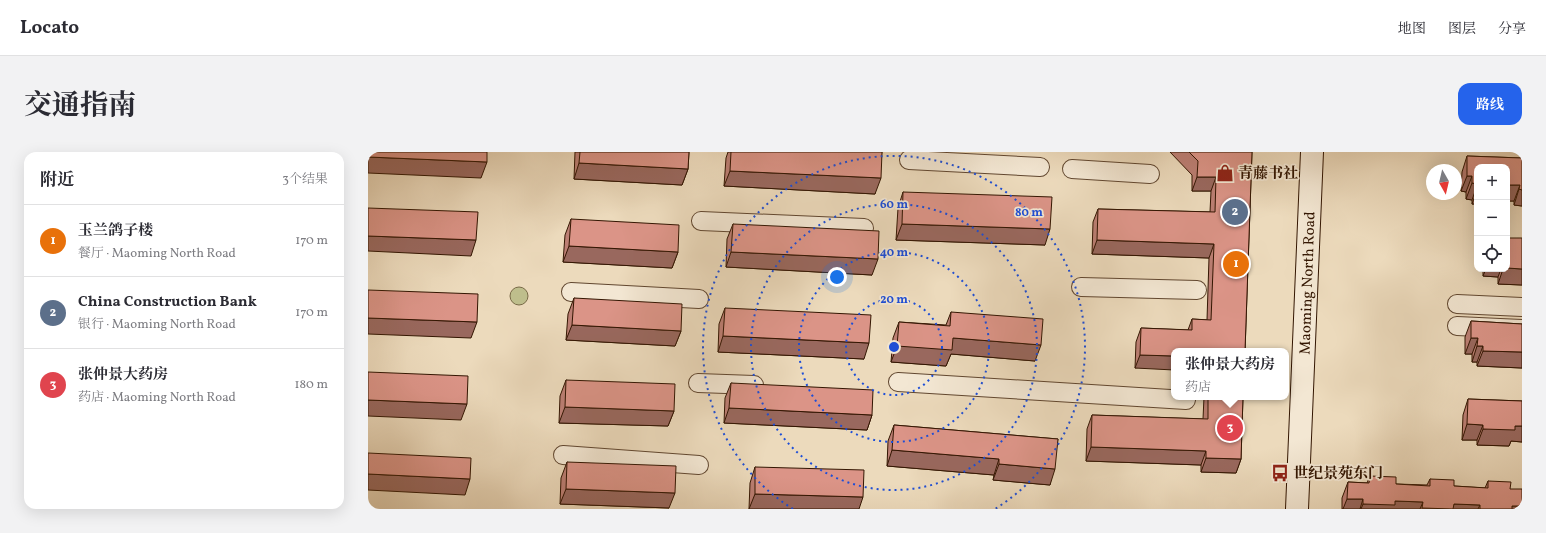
<!DOCTYPE html>
<html lang="zh">
<head>
<meta charset="utf-8">
<style>
  body { margin:0; font-family:Vollkorn,"Noto Serif SC",serif; background:#f2f2f3; color:#2b2b33 }
  .controls { position:absolute; right:12px; top:12px; display:grid; overflow:hidden; border-radius:8px; box-shadow:0 4px 16px #0002 }
  .controls button { width:36px; height:36px; display:grid; place-items:center; padding:0; border:0; border-bottom:1px solid #e1e1e2; background:#fff; color:#2b2b33; font:20px sans-serif }
  .compass { position:absolute; left:1058px; top:12px; width:36px; height:36px; border-radius:50%; background:#fff; box-shadow:0 4px 16px #0002; rotate:172deg }
  .you { position:absolute; left:469px; top:125px; width:14px; height:14px; margin:-10px; border:3px solid #fff; border-radius:50%; background:#1a73e8; box-shadow:0 0 0 6px #1a73e833 }
  .badge { display:grid; place-items:center; width:26px; height:26px; border-radius:50%; background:#2563eb; color:#fff; font-size:13px; font-weight:700 }
  .pin { position:absolute; translate:-50% -50%; border:2px solid #fff; box-shadow:0 1px 4px #0006 }
  .popup { position:absolute; left:803px; top:196px; width:118px; height:52px; box-sizing:border-box; display:grid; place-content:center; border-radius:8px; background:#fff; filter:drop-shadow(0 1px 3px #0005); font-size:13px; white-space:nowrap; color:#7c7c81 }
  .popup b { font-size:15px; color:#2b2b33 }
  .popup::after { content:''; position:absolute; left:50%; top:100%; margin-left:-8px; border:8px solid transparent; border-top-color:#fff }
  .list { margin:0; padding:0; list-style:none }
  h2 { display:flex; justify-content:space-between; align-items:center; height:52px; margin:0; padding:0 16px; font-size:17px }
  h2 small { font-size:13px; font-weight:400; color:#7c7c81 }
  .list li { display:grid; grid-template-columns:26px 1fr auto; gap:12px; align-items:center; box-sizing:border-box; height:72px; padding:0 16px; border-top:1px solid #e1e1e2 }
  .list b { display:block; font-size:15px; white-space:nowrap }
  .list p { margin:0; font-size:13px; white-space:nowrap; color:#7c7c81 }
  .list em { font-size:13px; font-style:normal; color:#7c7c81 }
  .icon { flex:none; width:22px; height:22px; fill:none; stroke:currentColor; stroke-width:2; stroke-linecap:round; stroke-linejoin:round }
  .map { position:relative; flex:none; width:1154px; height:357px; overflow:hidden; border-radius:12px }
  header { display:flex; align-items:center; gap:24px; box-sizing:border-box; height:56px; padding:0 20px; background:#fff; border-bottom:1px solid #e1e1e2 }
  header strong { font-size:19px }
  nav { display:flex; gap:22px; margin-inline-start:auto; font-size:14px }
  .intro { display:flex; align-items:center; justify-content:space-between; box-sizing:border-box; height:96px; padding:0 24px }
  h1 { margin:0; font-size:28px }
  .button { padding:10px 18px; border-radius:12px; background:#2563eb; color:#fff; font-size:14px; font-weight:700 }
  main { display:flex; gap:24px; padding:0 24px }
  aside { flex:1; background:#fff; border-radius:12px; box-shadow:0 4px 16px #0002 }
  .map>svg:first-child { display:block }
</style>
</head>
<body>
<header>
<strong>Locato</strong>
<nav><a>地图</a><a>图层</a><a>分享</a></nav>
</header>
<div class="intro"><h1>交通指南</h1><a class="button">路线</a></div>
<main>
<aside>
<h2>附近<small>3个结果</small></h2>
<ul class="list">
<li><span class="badge" style="background:#e8710a">1</span><div><b>玉兰鸽子楼</b><p>餐厅 · Maoming North Road</p></div><em>170 m</em></li>
<li><span class="badge" style="background:#5c6f8a">2</span><div><b>China Construction Bank</b><p>银行 · Maoming North Road</p></div><em>170 m</em></li>
<li><span class="badge" style="background:#e0444e">3</span><div><b>张仲景大药房</b><p>药店 · Maoming North Road</p></div><em>180 m</em></li>
</ul>
</aside>
<div class="map">
<svg width="1154" height="357" viewBox="0 0 1154 357">
  <rect width="100%" height="100%" fill="#ecdabc"/>
  <filter id="stains"><feTurbulence type="fractalNoise" baseFrequency=".005" numOctaves="4"/><feColorMatrix values="0 0 0 0 .2 0 0 0 0 .09 0 0 0 0 .02 0 0 0 .5 -.17"/></filter>
  <radialGradient id="worn" r=".72"><stop offset=".6" stop-color="#630" stop-opacity="0"/><stop offset="1" stop-color="#630" stop-opacity=".3"/></radialGradient>
  <!-- green -->
  <circle fill="#bebe8c" stroke="#786a47" cx="151" cy="144" r="9"/>
  <g fill="none" stroke-linecap="round" stroke-linejoin="round">
    <!-- street casing -->
    <g stroke="#614730" stroke-width="20">
      <g id="street">
        <polyline points="541,8 672,15"/>
        <polyline points="704,17 782,22"/>
        <polyline points="333,69 496,76"/>
        <polyline points="713,135 829,138"/>
        <polyline points="203,140 331,147"/>
        <polyline points="1089,152 1154,155"/>
        <polyline points="1089,174 1154,177"/>
        <polyline points="530,230 818,248"/>
        <polyline points="330,231 386,233"/>
        <polyline points="195,303 331,313"/>
      </g>
    </g>
    <!-- secondary casing -->
    <g stroke="#331602" stroke-width="24">
      <polyline id="secondary" points="929,357 944,0"/>
    </g>
    <!-- street -->
    <use href="#street" stroke="#f3e7d3" stroke-width="18"/>
    <!-- secondary -->
    <use href="#secondary" stroke="#f3e7d3" stroke-width="22"/>
  </g>
  <!-- wall -->
  <g fill="#bc7f74" stroke="#331602">
    <polygon points="207,0 321,0 320,17 314,33 206,27"/>
    <polygon points="360,0 514,0 507,42 356,34 358,6"/>
    <polygon points="802,0 884,0 877,199 767,216 768,190 773,176 820,178 824,167 839,168 841,106 724,102 725,70 730,57 842,60 843,39 824,39 824,23"/>
    <polygon points="1099,4 1154,6 1154,54 1146,53 1146,49 1139,49 1139,15 1109,15 1109,52 1104,52 1104,48 1098,47 1098,40 1093,39 1094,20"/>
    <polygon points="535,40 677,93 528,88 530,56"/>
    <polygon points="203,67 310,100 304,116 195,110 197,83"/>
    <polygon points="365,72 504,123 358,115 359,87"/>
    <polygon points="1154,86 1154,133 1130,132 1130,125 1115,124 1115,117 1139,117"/>
    <polygon points="206,146 313,179 307,194 198,188 200,162"/>
    <polygon points="357,156 496,207 350,200 351,172"/>
    <polygon points="583,160 667,209 583,202 578,214 523,210 525,186 531,170 578,173"/>
    <polygon points="1103,169 1154,172 1154,216 1109,214 1109,210 1104,210 1104,202 1097,202 1097,185"/>
    <polygon points="198,228 306,259 300,274 191,271 192,244"/>
    <polygon points="363,231 504,263 499,278 356,271 357,246"/>
    <polygon points="836,245 875,245 873,307 868,321 833,320 833,313 718,309 719,277 724,263 835,267"/>
    <polygon points="1100,247 1154,249 1154,290 1143,289 1141,294 1109,293 1109,288 1094,288 1095,263"/>
    <polygon points="526,273 690,287 682,333 625,328 626,323 519,314 520,289"/>
    <polygon points="199,310 301,356 192,352 193,326"/>
    <polygon points="387,315 491,357 381,357 382,331"/>
    <polygon points="1002,324 1028,332 1059,333 1062,327 1086,334 1117,336 1120,329 1142,337 1154,357 974,357 974,346 980,330 999,331"/>
  </g>
  <!-- shaded-wall -->
  <g fill="#99685e" stroke="#331602">
    <polygon points="0,5 119,10 113,26 0,21"/>
    <polygon points="211,11 320,17 314,33 206,27"/>
    <polygon points="362,19 513,26 507,42 356,34"/>
    <polygon points="1099,24 1104,24 1098,40 1093,39"/>
    <polygon points="829,25 848,25 843,39 824,39"/>
    <polygon points="1104,31 1109,32 1109,34 1104,48 1098,47"/>
    <polygon points="1139,33 1152,33 1146,49 1139,49"/>
    <polygon points="1151,37 1154,38 1154,54 1146,53"/>
    <polygon points="1109,38 1109,52 1104,52"/>
    <polygon points="534,72 682,77 677,93 528,88"/>
    <polygon points="0,84 108,88 103,104 0,99"/>
    <polygon points="729,88 846,92 841,106 724,102"/>
    <polygon points="201,94 310,100 304,116 195,110"/>
    <polygon points="363,100 510,107 504,123 358,115"/>
    <polygon points="1139,116 1154,117 1154,133 1130,132 1135,117 1139,117"/>
    <polygon points="1118,117 1133,117 1130,125 1115,124"/>
    <polygon points="0,166 109,170 103,186 0,182"/>
    <polygon points="204,173 313,179 307,194 198,188"/>
    <polygon points="355,184 501,191 496,207 350,200"/>
    <polygon points="585,186 673,193 667,209 583,202 578,214 523,210 529,194"/>
    <polygon points="1103,186 1110,186 1104,202 1097,202"/>
    <polygon points="1109,194 1115,194 1109,210 1104,210"/>
    <polygon points="1115,199 1154,200 1154,216 1109,214"/>
    <polygon points="772,203 806,204 806,218 767,216"/>
    <polygon points="0,248 99,252 93,268 0,264"/>
    <polygon points="197,255 306,259 300,274 191,271"/>
    <polygon points="361,256 504,263 499,278 356,271"/>
    <polygon points="1099,272 1115,273 1109,288 1094,288"/>
    <polygon points="1147,274 1154,274 1154,290 1143,289 1141,294 1109,293 1115,277"/>
    <polygon points="723,295 838,299 833,313 718,309"/>
    <polygon points="524,298 631,307 626,323 519,314"/>
    <polygon points="838,306 873,307 868,321 833,320"/>
    <polygon points="631,312 687,317 682,333 625,328"/>
    <polygon points="0,322 102,327 97,343 0,338"/>
    <polygon points="198,337 307,341 301,356 192,352"/>
    <polygon points="387,342 495,345 491,357 381,357"/>
    <polygon points="979,347 995,347 992,357 975,357"/>
    <polygon points="1027,349 1055,350 1052,357 993,357 995,352"/>
    <polygon points="1086,352 1112,353 1110,357 1084,357"/>
    <polygon points="1144,354 1154,354 1154,357 1143,357"/>
  </g>
  <!-- building -->
  <g fill="#db9487" stroke="#331602">
    <polygon points="0,0 119,0 119,10 0,5"/>
    <polygon points="212,0 321,0 320,17 211,11"/>
    <polygon points="363,0 514,0 513,26 362,19"/>
    <polygon points="821,0 884,0 877,199 806,199 806,204 772,203 773,176 824,178 824,167 843,168 846,92 729,88 730,57 847,60 848,25 829,25 830,9"/>
    <polygon points="1099,4 1154,6 1154,38 1151,37 1152,33 1139,33 1139,15 1109,15 1109,32 1104,31 1104,24 1099,24"/>
    <polygon points="535,40 684,45 682,77 534,72"/>
    <polygon points="0,56 110,60 108,88 0,84"/>
    <polygon points="203,67 311,73 310,100 201,94"/>
    <polygon points="365,72 511,79 510,107 363,100"/>
    <polygon points="1139,86 1154,86 1154,117 1139,116"/>
    <polygon points="0,138 110,142 109,170 0,166"/>
    <polygon points="206,146 314,152 313,179 204,173"/>
    <polygon points="357,156 503,163 501,191 355,184"/>
    <polygon points="583,160 675,167 673,193 585,186 584,198 529,194 531,170 582,174"/>
    <polygon points="1103,169 1154,172 1154,200 1115,199 1115,194 1109,194 1110,186 1103,186"/>
    <polygon points="0,220 100,224 99,252 0,248"/>
    <polygon points="198,228 307,232 306,259 197,255"/>
    <polygon points="363,231 505,238 504,263 361,256"/>
    <polygon points="840,245 875,245 873,307 838,306 838,299 723,295 724,263 840,267"/>
    <polygon points="1100,247 1154,249 1154,274 1147,274 1147,278 1115,277 1115,273 1099,272"/>
    <polygon points="526,273 690,287 687,317 631,312 631,307 524,298"/>
    <polygon points="0,301 103,306 102,327 0,322"/>
    <polygon points="199,310 308,314 307,341 198,337"/>
    <polygon points="387,315 496,318 495,345 387,342"/>
    <polygon points="1002,324 1028,325 1028,332 1062,334 1062,327 1086,328 1086,334 1120,336 1120,329 1143,330 1142,337 1154,337 1154,354 1144,354 1144,357 1112,357 1112,353 1086,352 1085,357 1054,356 1055,350 1027,349 1027,353 995,352 995,347 979,347 980,330 1001,331"/>
  </g>
  <!-- distance rings -->
  <g fill="none" stroke="#1d4ed8" stroke-width="2" stroke-dasharray="2 4">
    <circle cx="526" cy="195" r="48"/>
    <circle cx="526" cy="195" r="95"/>
    <circle cx="526" cy="195" r="143"/>
    <path d="M425 357A191 191 0 1 1 627 357"/>
  </g>
  <!-- icons -->
  <defs>
    <g id="shop-bare" transform="scale(1.38)"><path d="M-5-2.5h2.3a2.7 3.5 0 0 1 5.4 0H5L5.5 6h-11ZM-1.5-2.5h3a1.5 2.3 0 0 0-3 0Z" fill="#8f2418" stroke="#f3e7d3" stroke-width="2.5" paint-order="stroke"/></g>
    <g id="bus-bare" transform="scale(1.38)"><path d="M-5-6H5V4H4V6H2V4H-2V6H-4V4H-5ZM-3.5-4V0h7V-4ZM-3.5 1.2v1.5H-2V1.2ZM2 1.2v1.5H3.5V1.2Z" fill="#8f2418" stroke="#f3e7d3" stroke-width="2.5" paint-order="stroke"/></g>
  </defs>
  <g fill-rule="evenodd">
    <use href="#shop-bare" x="857" y="21"/>
    <use href="#bus-bare" x="912" y="321"/>
  </g>
  <g text-anchor="middle" stroke-width="3.5" stroke-linejoin="round" paint-order="stroke">
    <!-- poi labels -->
    <g font-size="15" font-weight="bold" fill="#331602" stroke="#f3e7d3" text-anchor="start">
      <text x="870" y="26">青藤书社</text>
      <text x="925" y="326">世纪景苑东门</text>
    </g>
    <!-- street labels -->
    <g font-size="15" fill="#331602" stroke="#f3e7d3">
      <text transform="translate(939 131) rotate(-88)" y="5">Maoming North Road</text>
    </g>
  </g>
  <circle cx="526" cy="195" r="6" fill="#1d4ed8" stroke="#f3e7d3" stroke-width="2"/>
  <g font-size="12" text-anchor="middle" font-weight="bold" fill="#1d4ed8" stroke="#f3e7d3" stroke-width="3.5" stroke-linejoin="round" paint-order="stroke">
    <text x="526" y="56">60 m</text>
    <text x="661" y="64">80 m</text>
    <text x="526" y="104">40 m</text>
    <text x="526" y="151">20 m</text>
  </g>
  <rect width="100%" height="100%" filter="url(#stains)"/>
  <rect width="100%" height="100%" fill="url(#worn)"/>
</svg>
<div class="controls">
<button>+</button>
<button>−</button>
<button><svg class="icon" aria-label="locate" viewBox="0 0 24 24"><circle cx="12" cy="12" r="6"/><path d="M12 2v4M12 18v4M2 12h4M18 12h4"/></svg></button>
</div>
<svg class="compass" viewBox="-18 -18 36 36"><path d="M0-13l5 13h-10z" fill="#e53935"/><path d="M0 13l5-13h-10z" fill="#7c7c81"/></svg>
<div class="you"></div>
<div class="pin badge" style="left:868px;top:112px;background:#e8710a">1</div>
<div class="pin badge" style="left:867px;top:60px;background:#5c6f8a">2</div>
<div class="pin badge" style="left:862px;top:276px;background:#e0444e">3</div>
<div class="popup"><b>张仲景大药房</b>药店</div>
</div>
</main>
</body>
</html>
